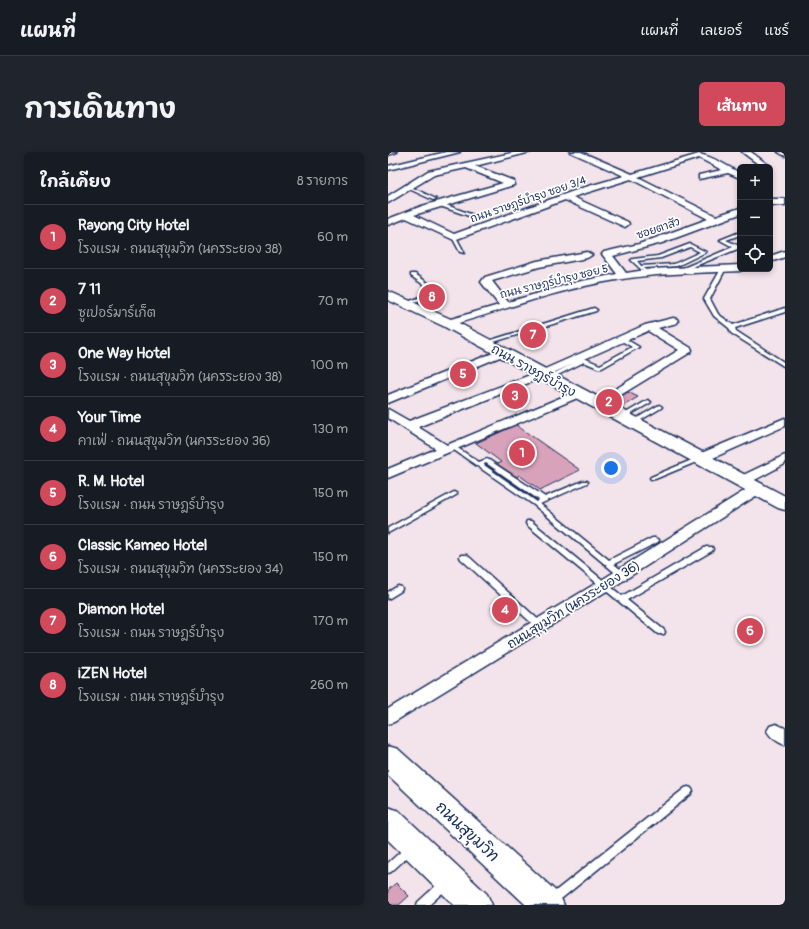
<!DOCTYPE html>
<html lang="th">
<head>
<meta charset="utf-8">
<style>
  body { margin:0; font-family:Pangolin,"Playpen Sans Thai",sans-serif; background:#20242c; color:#f1f3f6 }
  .controls { position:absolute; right:12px; top:12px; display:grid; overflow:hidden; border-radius:6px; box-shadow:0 2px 6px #0003 }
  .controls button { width:36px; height:36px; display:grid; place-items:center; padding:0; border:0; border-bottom:1px solid #363941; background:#171b24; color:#f1f3f6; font:20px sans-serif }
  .you { position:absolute; left:223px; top:316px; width:14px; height:14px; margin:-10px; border:3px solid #fff; border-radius:50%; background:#1a73e8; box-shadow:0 0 0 6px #1a73e833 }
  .badge { display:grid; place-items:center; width:26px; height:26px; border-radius:50%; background:#d1495b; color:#fff; font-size:13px; font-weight:700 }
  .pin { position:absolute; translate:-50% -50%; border:2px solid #fff; box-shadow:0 1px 4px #0006 }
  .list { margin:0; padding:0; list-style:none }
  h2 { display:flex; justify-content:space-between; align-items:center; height:52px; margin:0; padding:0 16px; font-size:17px }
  h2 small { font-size:13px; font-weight:400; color:#9ea1a6 }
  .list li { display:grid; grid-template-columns:26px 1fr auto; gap:12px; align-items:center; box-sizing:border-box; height:64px; padding:0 16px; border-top:1px solid #363941 }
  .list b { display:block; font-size:15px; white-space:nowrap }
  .list p { margin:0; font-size:13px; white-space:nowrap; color:#9ea1a6 }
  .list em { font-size:13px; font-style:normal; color:#9ea1a6 }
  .icon { flex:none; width:22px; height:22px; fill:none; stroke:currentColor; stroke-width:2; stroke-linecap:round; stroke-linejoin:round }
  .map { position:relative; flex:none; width:397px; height:753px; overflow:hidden; border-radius:6px }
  header { display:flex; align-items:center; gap:24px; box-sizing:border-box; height:56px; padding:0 20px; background:#171b24; border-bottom:1px solid #363941 }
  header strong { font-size:19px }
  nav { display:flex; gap:22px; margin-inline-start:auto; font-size:14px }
  .intro { display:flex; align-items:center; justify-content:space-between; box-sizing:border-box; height:96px; padding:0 24px }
  h1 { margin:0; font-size:28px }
  .button { padding:10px 18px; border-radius:6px; background:#d1495b; color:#fff; font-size:14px; font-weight:700 }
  main { display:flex; gap:24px; padding:0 24px }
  aside { flex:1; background:#171b24; border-radius:6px; box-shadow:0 2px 6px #0003 }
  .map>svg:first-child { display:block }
</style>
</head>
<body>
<header>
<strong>แผนที่</strong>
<nav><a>แผนที่</a><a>เลเยอร์</a><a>แชร์</a></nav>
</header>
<div class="intro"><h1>การเดินทาง</h1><a class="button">เส้นทาง</a></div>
<main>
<aside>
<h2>ใกล้เคียง<small>8 รายการ</small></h2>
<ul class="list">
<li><span class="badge">1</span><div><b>Rayong City Hotel</b><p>โรงแรม · ถนนสุขุมวิท (นครระยอง 38)</p></div><em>60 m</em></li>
<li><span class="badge">2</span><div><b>7 11</b><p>ซูเปอร์มาร์เก็ต</p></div><em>70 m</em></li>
<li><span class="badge">3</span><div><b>One Way Hotel</b><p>โรงแรม · ถนนสุขุมวิท (นครระยอง 38)</p></div><em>100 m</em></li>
<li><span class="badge">4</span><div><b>Your Time</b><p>คาเฟ่ · ถนนสุขุมวิท (นครระยอง 36)</p></div><em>130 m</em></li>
<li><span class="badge">5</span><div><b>R. M. Hotel</b><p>โรงแรม · ถนน ราษฎร์บำรุง</p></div><em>150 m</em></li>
<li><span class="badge">6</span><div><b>Classic Kameo Hotel</b><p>โรงแรม · ถนนสุขุมวิท (นครระยอง 34)</p></div><em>150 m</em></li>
<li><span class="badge">7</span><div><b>Diamon Hotel</b><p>โรงแรม · ถนน ราษฎร์บำรุง</p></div><em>170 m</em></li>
<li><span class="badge">8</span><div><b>iZEN Hotel</b><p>โรงแรม · ถนน ราษฎร์บำรุง</p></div><em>260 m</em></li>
</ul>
</aside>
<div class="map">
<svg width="397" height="753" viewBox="0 0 397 753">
  <rect width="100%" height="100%" fill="#f3e3ea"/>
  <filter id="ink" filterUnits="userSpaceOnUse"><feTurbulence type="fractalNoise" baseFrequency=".025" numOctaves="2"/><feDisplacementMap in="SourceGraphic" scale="8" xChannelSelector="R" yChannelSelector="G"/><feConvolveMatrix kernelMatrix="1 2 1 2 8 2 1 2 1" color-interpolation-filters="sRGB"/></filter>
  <g filter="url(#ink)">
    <!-- building -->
    <g fill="#d8a2ba" stroke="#1b2f5e">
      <polygon points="240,240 250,245 235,254 225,249"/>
      <polygon points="128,273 192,318 152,338 131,323 129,325 109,312 113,310 88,291"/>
      <polygon points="116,448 130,461 117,468 103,456"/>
      <polygon points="8,731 21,744 11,753 0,753 0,738"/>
    </g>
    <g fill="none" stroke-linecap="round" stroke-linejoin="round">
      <!-- lane casing -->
      <g stroke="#1b2f5e" stroke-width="3">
        <g id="lane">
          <polygon points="19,34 21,34 48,47 45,48 19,36"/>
          <polygon points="49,51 53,51 85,63 81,64 49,53"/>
          <polygon points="352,80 352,83 338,88 349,93 352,93 352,96 297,118 293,117 345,95 332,88"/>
          <polygon points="64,84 68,85 76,100 76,101 72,100 64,85"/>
          <path d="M302 92 318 100 289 114 256 116 260 121 258 122 243 108 245 107 270 104ZM302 95 312 100 286 112 253 114 249 109 273 106Z"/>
          <polygon points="333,117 337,118 322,147 330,162 345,173 397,156 397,160 347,176 348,179 397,211 397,215 343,181 341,176 326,164 316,147"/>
          <polygon points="23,122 27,122 53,140 21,153 17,153 17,151 46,140 23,124"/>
          <polygon points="206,156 209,158 208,159 99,192 97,193 94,191"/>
          <polygon points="234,185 251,195 214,216 210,216 196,210 162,227 158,227 157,226 196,206 212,213 244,195 232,188 231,187"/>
          <polygon points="260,248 263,250 262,251 236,266 232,266 231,265"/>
          <polygon points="271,253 273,254 274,255 273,256 246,272 242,272 241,271"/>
          <path d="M65 293 91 310 99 307 101 308 157 345 195 329H199L200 330 199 331 152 352 221 408 264 386H267L271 388 270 390 226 412 238 422 237 424H231L146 353 63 296 62 295ZM98 311 151 348 149 350 96 313V312Z"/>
          <polygon points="311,305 314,307 313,308 267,327 263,327 262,326 263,325"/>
          <polygon points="66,340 69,342 68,343 0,381 0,376"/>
          <polygon points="139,369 143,369 234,444 318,395 324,395 325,397 324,399 239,448 276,478 277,480 276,482 270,482 139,373 138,371"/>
          <polygon points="73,403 79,403 154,471 155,473 154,475 148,475 73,407 72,405"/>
          <polygon points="10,434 13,435 14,437 13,439 0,447 0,440"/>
          <polygon points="300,635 303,636 305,639 303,642 168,751 164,753 160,751 159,748 160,745 297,636"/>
          <polygon points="22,693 25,694 27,697 25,700 3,720 0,721 0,711 19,694"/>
          <polygon points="57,727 61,729 62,732 61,735 41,753 29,753 30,750 53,729"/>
        </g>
      </g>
      <!-- street casing -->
      <g stroke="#1b2f5e" stroke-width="3">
        <g id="street">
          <polygon points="0,0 9,0 0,3"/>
          <polygon points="58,0 72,0 0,18 0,14"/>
          <path d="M128 0H143L87 14 126 29V33L26 63 66 82 194 36 236 24 182 0H193L244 22 311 2C326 5 339 14 352 21V26L340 21 311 27V23L334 18 311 6 250 25 328 64 352 56V62L274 91 225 104 238 121 264 117 352 113V117H356L352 119C311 121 269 121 228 128 172 137 118 157 64 173H56L55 171 56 169 111 153 93 130 97 125 149 109 199 100 204 103 199 106 151 115 104 129 120 150 189 130 229 122 214 102 216 100 251 92 320 67 243 27 185 45 240 70 241 72 237 75 177 48 66 88 18 66 0 73V67L34 54 115 31 78 16 46 23 0 51V44L40 19Z"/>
          <polygon points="354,0 363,0 383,15 374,15"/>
          <polygon points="390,0 397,0 397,4"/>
          <rect x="382" y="47" width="15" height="6"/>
          <polygon points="397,99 397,105 382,110 382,104"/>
          <polygon points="285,166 289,167 290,169 289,171 270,176 303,196 304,198 303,200 213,255 205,255 203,252 291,198 260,179 158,224 30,275 59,293 186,240 194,240 196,242 194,244 0,326 0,317 48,297 0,266 0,257 21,269 150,220 257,173"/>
          <polygon points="115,197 121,200 119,202 0,251 0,243"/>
          <polygon points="397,266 397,274 316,310 311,311 305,307 306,304"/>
          <polygon points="397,303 397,312 359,332 349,332 347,329 349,326"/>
          <polygon points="369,333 374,334 376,337 374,340 222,437 6,570 0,572 0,557 212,429 364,334"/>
          <path d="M388 572 397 576V593C389 590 383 586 379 579L382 574Z"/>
        </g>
      </g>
      <!-- secondary casing -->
      <g stroke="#1b2f5e" stroke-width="3">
        <polygon id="secondary" points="0,139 65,168 397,344 397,358 390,356 55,174 0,148"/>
      </g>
      <!-- primary casing -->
      <g stroke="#1b2f5e" stroke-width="3">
        <g id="primary">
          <polygon points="0,594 10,597 171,742 176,753 138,753 0,623"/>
          <polygon points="0,655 11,659 99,742 104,753 66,753 0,688"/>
        </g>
      </g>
      <!-- lane -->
      <use href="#lane" fill="#fff" fill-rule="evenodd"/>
      <!-- street -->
      <use href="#street" fill="#fff" fill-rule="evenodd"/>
      <!-- secondary -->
      <use href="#secondary" fill="#fff" fill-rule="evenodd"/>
      <!-- primary -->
      <use href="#primary" fill="#fff" fill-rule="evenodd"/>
    </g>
  </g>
  <g text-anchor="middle" stroke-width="3.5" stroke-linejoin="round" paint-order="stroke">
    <!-- far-street labels -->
    <g font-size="11" fill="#1b2f5e" stroke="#fff">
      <text transform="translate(140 47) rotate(-19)" y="4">ถนน ราษฎร์บำรุง ซอย 3/4</text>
      <text transform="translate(270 76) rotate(-19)" y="4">ซอยตาสัว</text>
      <text transform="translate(166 129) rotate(-14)" y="4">ถนน ราษฎร์บำรุง ซอย 5</text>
    </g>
    <!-- street labels -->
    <g font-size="13" fill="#1b2f5e" stroke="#fff">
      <text transform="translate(146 218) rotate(29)" y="5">ถนน ราษฎร์บำรุง</text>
      <text transform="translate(185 452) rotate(-32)" y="5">ถนนสุขุมวิท (นครระยอง 36)</text>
    </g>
    <!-- near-street labels -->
    <g font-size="16" fill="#1b2f5e" stroke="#fff">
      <text transform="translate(80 679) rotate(43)" y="6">ถนนสุขุมวิท</text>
    </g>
  </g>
</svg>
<div class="controls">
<button>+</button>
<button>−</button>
<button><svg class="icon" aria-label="locate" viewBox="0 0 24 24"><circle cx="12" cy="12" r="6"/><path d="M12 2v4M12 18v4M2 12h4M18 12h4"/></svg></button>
</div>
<div class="you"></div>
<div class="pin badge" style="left:134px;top:301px">1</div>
<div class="pin badge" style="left:221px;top:250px">2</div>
<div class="pin badge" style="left:127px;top:244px">3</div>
<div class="pin badge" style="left:117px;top:458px">4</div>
<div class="pin badge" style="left:75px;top:222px">5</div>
<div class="pin badge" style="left:362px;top:479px">6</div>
<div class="pin badge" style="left:145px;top:183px">7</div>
<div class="pin badge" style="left:44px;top:145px">8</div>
</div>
</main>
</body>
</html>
